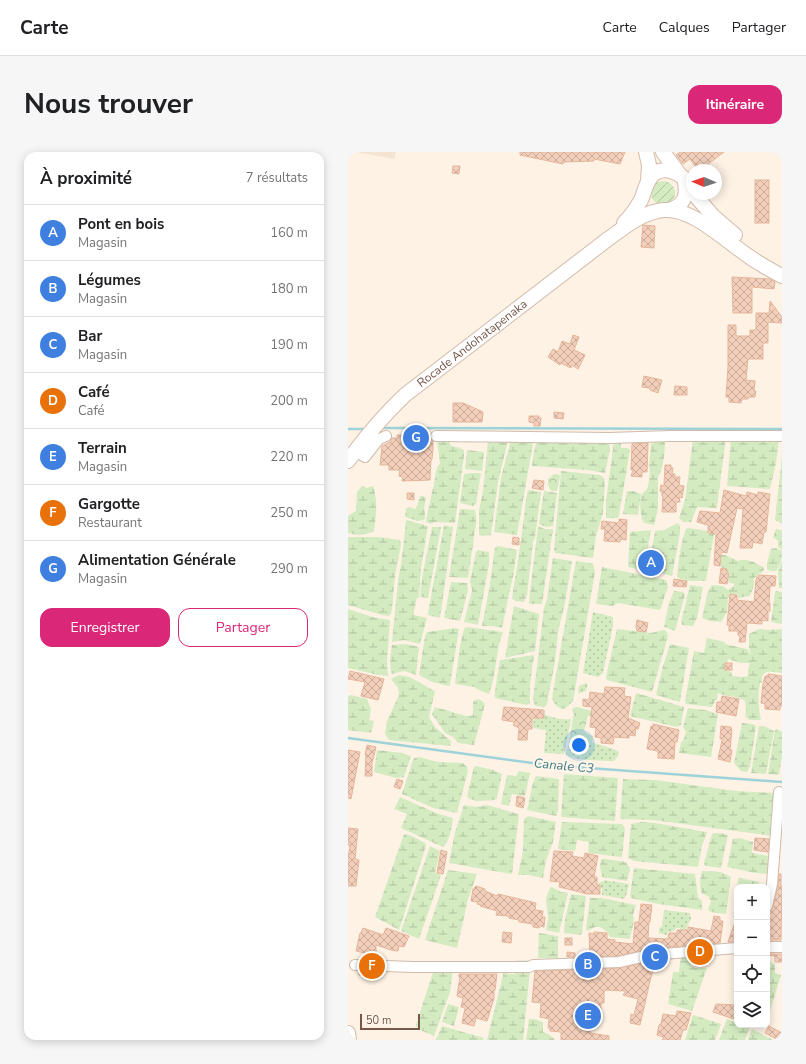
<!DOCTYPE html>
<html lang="fr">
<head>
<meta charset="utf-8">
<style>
  body { margin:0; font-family:"Nunito Sans",sans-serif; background:#f6f6f6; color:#202124 }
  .controls { position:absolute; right:12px; bottom:12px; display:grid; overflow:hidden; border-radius:8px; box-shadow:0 2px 10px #0003 }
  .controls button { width:36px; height:36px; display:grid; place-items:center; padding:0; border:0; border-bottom:1px solid #e0e0e0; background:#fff; color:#202124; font:20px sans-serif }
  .compass { position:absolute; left:338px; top:12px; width:36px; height:36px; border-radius:50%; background:#fff; box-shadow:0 2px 10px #0003; rotate:272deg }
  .scale { position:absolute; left:12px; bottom:10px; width:60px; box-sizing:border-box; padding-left:4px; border:2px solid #765748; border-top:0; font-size:11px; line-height:14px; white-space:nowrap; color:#765748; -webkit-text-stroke:3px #fff6eb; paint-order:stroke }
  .you { position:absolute; left:231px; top:593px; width:14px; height:14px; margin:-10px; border:3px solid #fff; border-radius:50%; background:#1a73e8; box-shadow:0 0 0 6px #1a73e833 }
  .badge { display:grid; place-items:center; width:26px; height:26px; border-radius:50%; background:#db2777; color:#fff; font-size:13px; font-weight:700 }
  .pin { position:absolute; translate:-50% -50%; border:2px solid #fff; box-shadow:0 1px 4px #0006 }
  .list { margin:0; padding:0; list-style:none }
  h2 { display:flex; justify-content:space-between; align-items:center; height:52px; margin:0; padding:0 16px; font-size:17px }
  h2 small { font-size:13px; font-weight:400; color:#757577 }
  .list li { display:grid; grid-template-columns:26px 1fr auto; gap:12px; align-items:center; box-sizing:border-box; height:56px; padding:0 16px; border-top:1px solid #e0e0e0 }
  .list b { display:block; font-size:15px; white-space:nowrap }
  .list p { margin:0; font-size:13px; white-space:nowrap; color:#757577 }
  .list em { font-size:13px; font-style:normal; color:#757577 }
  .actions { display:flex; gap:8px; padding:12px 16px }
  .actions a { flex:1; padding:9px 0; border:1px solid #db2777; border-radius:12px; text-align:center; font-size:14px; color:#db2777 }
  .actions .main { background:#db2777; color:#fff }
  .icon { flex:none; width:22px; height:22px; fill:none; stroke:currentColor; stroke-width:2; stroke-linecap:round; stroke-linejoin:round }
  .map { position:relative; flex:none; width:434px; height:888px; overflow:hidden; border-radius:12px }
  header { display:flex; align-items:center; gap:24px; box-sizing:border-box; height:56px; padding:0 20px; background:#fff; border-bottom:1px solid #e0e0e0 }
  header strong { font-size:19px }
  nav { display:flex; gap:22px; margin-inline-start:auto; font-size:14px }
  .intro { display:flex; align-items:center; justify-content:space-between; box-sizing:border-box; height:96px; padding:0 24px }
  h1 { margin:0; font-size:28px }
  .button { padding:10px 18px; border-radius:12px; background:#db2777; color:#fff; font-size:14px; font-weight:700 }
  main { display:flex; gap:24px; padding:0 24px }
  aside { flex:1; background:#fff; border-radius:12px; box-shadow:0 2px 10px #0003 }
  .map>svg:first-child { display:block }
</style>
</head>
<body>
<header>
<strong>Carte</strong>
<nav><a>Carte</a><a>Calques</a><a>Partager</a></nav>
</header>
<div class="intro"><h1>Nous trouver</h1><a class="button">Itinéraire</a></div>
<main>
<aside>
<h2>À proximité<small>7 résultats</small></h2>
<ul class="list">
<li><span class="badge" style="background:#3f7fe0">A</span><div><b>Pont en bois</b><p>Magasin</p></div><em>160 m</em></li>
<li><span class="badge" style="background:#3f7fe0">B</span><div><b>Légumes</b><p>Magasin</p></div><em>180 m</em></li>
<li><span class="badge" style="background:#3f7fe0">C</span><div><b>Bar</b><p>Magasin</p></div><em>190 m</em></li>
<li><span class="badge" style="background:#e8710a">D</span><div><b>Café</b><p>Café</p></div><em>200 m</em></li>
<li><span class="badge" style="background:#3f7fe0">E</span><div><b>Terrain</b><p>Magasin</p></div><em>220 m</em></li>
<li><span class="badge" style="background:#e8710a">F</span><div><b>Gargotte</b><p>Restaurant</p></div><em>250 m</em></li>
<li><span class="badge" style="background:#3f7fe0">G</span><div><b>Alimentation Générale</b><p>Magasin</p></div><em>290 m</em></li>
</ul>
<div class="actions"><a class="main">Enregistrer</a><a>Partager</a></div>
</aside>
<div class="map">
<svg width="434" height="888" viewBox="0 0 434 888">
  <defs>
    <pattern id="grass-dots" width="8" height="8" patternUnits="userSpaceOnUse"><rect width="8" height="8" fill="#d4ebc2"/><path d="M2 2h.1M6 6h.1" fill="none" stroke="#b1c1a0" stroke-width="1.8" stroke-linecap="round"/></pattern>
    <pattern id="forest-crowns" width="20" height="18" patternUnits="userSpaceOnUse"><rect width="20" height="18" fill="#d4ebc2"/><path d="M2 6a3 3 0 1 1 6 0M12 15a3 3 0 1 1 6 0" fill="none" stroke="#b1c1a0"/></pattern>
    <pattern id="wetland-marsh" width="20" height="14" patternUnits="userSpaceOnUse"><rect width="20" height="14" fill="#d4ebc2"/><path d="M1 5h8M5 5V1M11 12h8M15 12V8" fill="none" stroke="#b1c1a0"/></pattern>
    <pattern id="garden-furrows" width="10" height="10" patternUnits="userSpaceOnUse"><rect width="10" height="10" fill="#d4ebc2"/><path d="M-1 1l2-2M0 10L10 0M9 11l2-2" fill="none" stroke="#b1c1a0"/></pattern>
    <pattern id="building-cross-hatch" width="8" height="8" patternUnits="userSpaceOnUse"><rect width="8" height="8" fill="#f3cfbb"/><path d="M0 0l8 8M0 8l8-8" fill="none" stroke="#c9ab9a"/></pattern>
  </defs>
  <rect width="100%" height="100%" fill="#fdf2e4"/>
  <!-- residential -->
  <polygon fill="#f5e4d2" points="7,0 48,0 46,7"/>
  <!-- grass -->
  <g fill="url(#grass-dots)">
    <polygon points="245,460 265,465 265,474 255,521 250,525 235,521"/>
    <polygon points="238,531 240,532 238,539 232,541 230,541 231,534"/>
    <path d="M186 560C198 562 209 569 223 567L216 602 196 601 198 578 185 576Z"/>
    <path d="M225 588 240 589 268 598 271 600 270 604 266 609H261C248 608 230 609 218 603L221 589Z"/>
    <polygon points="256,728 281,732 278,744 276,747 254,743 254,737 251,734 251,730 255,730"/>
    <polygon points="316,758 342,761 343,767 336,781 331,781 332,776 328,776 326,779 320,780 318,783 311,781 311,776 314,774"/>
  </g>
  <!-- forest -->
  <g fill="url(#forest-crowns)">
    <polygon points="206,322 210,322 212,324 209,339 203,339 200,333 200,327"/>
    <polygon points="428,377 434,378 434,398 430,395 430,389 425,385"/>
    <polygon points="229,555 248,560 245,563 240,564 236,579 239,582 245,584 244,591 225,588 221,589 226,561 224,559 225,556"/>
  </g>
  <!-- wetland -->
  <g fill="url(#wetland-marsh)" fill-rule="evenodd">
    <polygon points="163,285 186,286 169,383 146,380 153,326 162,292"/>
    <polygon points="378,286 369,354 368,356 349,355 343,370 335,370 331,366 337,348 345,287"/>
    <polygon points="383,286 431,287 428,311 422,337 379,334"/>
    <polygon points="189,287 261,289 262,298 257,321 239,318 184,314 186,299"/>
    <path d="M101 288 103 294 112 296 116 298V304L107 371 87 370 83 372 78 370C80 357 83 345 86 332 88 323 86 320 92 311L89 289Z"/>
    <polygon points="140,288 160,288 150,330 143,383 134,384 131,383 131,358 135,339"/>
    <path d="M307 288H317C317 298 316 316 310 325V357L306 373 296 371C292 365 291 349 294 342 295 340 298 339 299 337 301 332 303 319 301 315L303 292 305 291Z"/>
    <polygon points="266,289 273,289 273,296 280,296 282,298 271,363 270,366 258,366 258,349"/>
    <polygon points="119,298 136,300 134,319 117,317"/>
    <polygon points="434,304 434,372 427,368"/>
    <polygon points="213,319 252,323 256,326 257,329 255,361 248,384 245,406 207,401 206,398"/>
    <polygon points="124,321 133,321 128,352 125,354 112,351 116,322"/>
    <path d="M14 334 19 336 25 334C30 348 28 365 26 379 18 384 8 383 0 381V364L8 359 9 340Z"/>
    <path d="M180 338 193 340 187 385 185 390 179 443 176 450 167 449 164 446C168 421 172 396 175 372 177 360 177 349 180 338Z"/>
    <polygon points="196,339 209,341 205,374 198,375 191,372"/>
    <polygon points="279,339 285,339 293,342 290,363 275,362"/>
    <polygon points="72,344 78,345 76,357 77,359 77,365 76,368 70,369 57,365 58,357 60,355 68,357"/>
    <path d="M112 357 127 358C130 371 126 381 125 393 123 404 122 415 120 426L101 425Z"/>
    <polygon points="58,368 80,374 73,416 71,446 69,446 66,459 66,463 79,466 72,492 56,488 44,490 50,429 54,406"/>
    <polygon points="330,371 332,374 332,381 324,424 300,418 307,379 316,378"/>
    <polygon points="96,373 105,375 92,466 80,463 80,461"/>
    <polygon points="190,374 197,377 205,377 194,452 182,452 181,450"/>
    <polygon points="84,375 93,375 80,446 72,445 74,426"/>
    <path d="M341 376 360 379V382H366L358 429C348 429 338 430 329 425 330 410 333 390 338 377Z"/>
    <polygon points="303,378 296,418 280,415 282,380"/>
    <polygon points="0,385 30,385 52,388 53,393 47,424 44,456 43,462 40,464 34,463 0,453"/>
    <polygon points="150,394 169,398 166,419 154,476 144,474 134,474 142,432 147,395"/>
    <path d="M428 396 434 399C434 406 433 413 428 419H422L419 417V411L423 397Z"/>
    <polygon points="130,398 141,400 141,412 130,473 116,470 124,439 122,429 128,400"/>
    <path d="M373 403H377L390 409C398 405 408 411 415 415L416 417 414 421H411V423L406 426V433L402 444 390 446V442H382V446H380L379 460 373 470 362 469 354 466 360 439 364 433 375 434 380 438 386 434V432L380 430 382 421H379V417L375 416 372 414Z"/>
    <polygon points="205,406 224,409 217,451 210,480 207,509 199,552 197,555 187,554 185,547 196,456 199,447"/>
    <path d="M228 409 242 411 245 412 247 420 225 549 217 557C209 557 207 553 204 546Z"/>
    <polygon points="434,409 434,436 431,436 430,419"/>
    <polygon points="254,415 318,428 320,435 312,458 270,451 264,454 248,452"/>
    <polygon points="103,430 119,431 120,438 112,469 96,466"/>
    <polygon points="342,433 355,435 349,466 345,474 334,473 333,470"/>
    <polygon points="326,439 335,440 337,443 327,479 316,475 321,451"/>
    <polygon points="428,439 434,440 434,472 423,470 427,440"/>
    <polygon points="166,454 191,462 187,499 157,506"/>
    <polygon points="0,457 28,466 42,468 39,510 40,524 30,523 0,516"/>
    <path d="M119 475 155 480C147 500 149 522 141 542L133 539 126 535 107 532 112 494 116 477Z"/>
    <polygon points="107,476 111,477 102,533 101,534 84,530 71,523 77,484 79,480"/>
    <polygon points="269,477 303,481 316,478 319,480 320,484 304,540 259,528 258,525"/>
    <path d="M411 477 422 478 434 477V521C426 520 412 516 414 530L412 531C410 543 410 556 413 568H402L397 565 398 558 397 549C391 544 378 545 370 541L369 548 367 549 364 555 338 552 337 549 346 499 356 501 359 486 377 490V492L399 497 403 503 401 495V482ZM380 507 393 511H402L400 518V524L396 525 384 524V520L377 518V511H379Z"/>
    <polygon points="58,492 71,495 68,523 56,519 44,522 43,521 42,508 44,493"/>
    <polygon points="322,492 341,496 332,550 308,543 315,514"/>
    <path d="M186 503 182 533V551L179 553 147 546C146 541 151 516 152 508Z"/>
    <path d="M51 523C65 524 74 533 87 539L81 565 87 575 103 589 102 594 41 588 37 582 39 569 51 543 50 536 43 527Z"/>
    <polygon points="288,541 336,555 333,573 329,575 282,564"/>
    <polygon points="3,543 19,547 23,557 21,568 26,569 23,581 0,578 0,544"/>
    <polygon points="128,547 133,548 137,552 126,593 110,591 105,585 97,581 84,562 87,555 118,564 125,563 125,550"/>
    <polygon points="340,556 357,558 370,562 363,605 331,601 333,590 335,589 338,580 335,575"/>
    <polygon points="394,571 405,572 408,574 402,615 399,620 393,619 386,611"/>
    <polygon points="411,574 416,574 426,579 418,622 403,621"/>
    <polygon points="429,577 434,580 434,603 431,623 420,622 427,578"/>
    <polygon points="29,598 54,601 63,604 56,625 48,626 26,620"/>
    <polygon points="71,605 90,610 115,611 119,615 120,619 109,661 85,656 54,642 65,608 66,606"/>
    <polygon points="128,614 145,618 154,622 149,646 147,648 130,649 121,647 119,644 126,615"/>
    <polygon points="171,619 182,621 177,644 164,642 161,654 153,652 159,623 168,624"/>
    <polygon points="216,622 270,626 267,669 213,665"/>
    <polygon points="188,624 211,627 210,659 208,664 179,658 185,631"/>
    <polygon points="275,627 307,628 388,639 428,641 425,684 305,668 272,667"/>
    <path d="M52 645 88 661 105 666C104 675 102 689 95 695L53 676 59 662 46 657Z"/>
    <polygon points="116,653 128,655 139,653 171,662 164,722 101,711 107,680"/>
    <polygon points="180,664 208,670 205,690 198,708 195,726 181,723 170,723 175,699 176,667"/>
    <polygon points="214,670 274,672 277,676 274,705 240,701 241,690 229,688 227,699 210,697"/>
    <path d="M293 670C315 671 337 677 359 680L354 694 350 715 286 709 280 706 283 672Z"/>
    <polygon points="367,681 373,681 380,683 373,716 357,714 356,711 364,682"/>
    <polygon points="56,682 62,683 77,691 78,694 51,778 27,765"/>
    <polygon points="392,686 405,690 404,701 425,705 422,722 407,721 379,715 385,687"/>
    <polygon points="82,694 92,699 87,721 93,723 71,787 53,779"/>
    <polygon points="253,707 257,707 278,710 282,717 279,729 254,725 252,714"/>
    <polygon points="286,716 347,722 350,745 354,749 354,758 310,752 283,746 282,744"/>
    <polygon points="100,718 129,722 120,747 109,796 77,788"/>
    <path d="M354 719 373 720 383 725 378 762 363 760 360 758 363 749 360 744 354 742C351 734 352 727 354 719Z"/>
    <polygon points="391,726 411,730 408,735 389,735 389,767 385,766 390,728"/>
    <polygon points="204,735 213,740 220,741 211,781 198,778 200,766 198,747 202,736"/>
    <polygon points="223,742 238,744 234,781 232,783 216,781 217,767"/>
    <path d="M242 746H254L288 753 285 763 286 768 282 787 262 785C259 779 252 772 245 776 243 777 241 778 239 779L238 777Z"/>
    <polygon points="191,781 210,784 210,806 190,806"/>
    <polygon points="333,803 344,803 343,814 348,816 359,816 344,859 320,852 325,820 331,820"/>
    <polygon points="419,805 422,806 422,810 427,812 427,821 433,823 419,869"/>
    <polygon points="86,817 105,817 102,840 86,884 70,877 68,873"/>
    <polygon points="156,819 160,819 160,822 167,822 167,819 182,819 175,888 139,888"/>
    <polygon points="100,852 111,855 106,874 94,870"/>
    <polygon points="345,863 373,872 367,888 337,888"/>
    <polygon points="181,867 186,867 195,870 195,880 202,883 207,888 178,888"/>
    <polygon points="379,867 389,871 389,873 396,873 402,876 397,888 371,888"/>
    <polygon points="94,874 136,886 135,888 88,888"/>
    <polygon points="404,877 425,888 400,888"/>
  </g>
  <!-- garden -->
  <circle fill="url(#garden-furrows)" cx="315" cy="41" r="12"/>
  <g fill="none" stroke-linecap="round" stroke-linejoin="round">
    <!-- stream -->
    <g stroke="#9dd2d9" stroke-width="2.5">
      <polyline points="33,276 434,277"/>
      <polyline points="0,277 20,277"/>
      <polyline points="0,586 199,613 434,630"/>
      <polyline points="169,810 182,810"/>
    </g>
  </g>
  <!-- building -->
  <g fill="url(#building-cross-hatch)" stroke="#e6b59a">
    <polygon points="172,0 277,0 272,12 246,7 246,9 216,10 215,12 172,3"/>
    <polygon points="332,0 376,0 360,12 362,15 358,18 350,18 342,7 335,12 328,3"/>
    <polygon points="105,14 112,14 111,22 104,21"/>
    <rect x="407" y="28" width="14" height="43"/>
    <polygon points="295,73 307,74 306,96 293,95"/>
    <polygon points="384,125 422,127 427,130 426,137 404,135 404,161 385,161"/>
    <polygon points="422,149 434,165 434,171 420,170 420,191 415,191 415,207 400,207 398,228 407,229 406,239 408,239 407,245 400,245 400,247 394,247 393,251 381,250 381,245 378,245 380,215 380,173 388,173 388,184 402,184 402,178 408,178 408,161 421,161"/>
    <polygon points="225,183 231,185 226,198 237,203 230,217 224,213 223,216 213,211 212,213 200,205 205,197 210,200 214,189 222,192"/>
    <polygon points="296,224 314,228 310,241 302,238 302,236 294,235"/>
    <polygon points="327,234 339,235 339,243 326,243"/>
    <polygon points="105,251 115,251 135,260 134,270 105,270"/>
    <polygon points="206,260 216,261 215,267 206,266"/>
    <polygon points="181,264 191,264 191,266 193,266 192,274 186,274 186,271 181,270"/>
    <polygon points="49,283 77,283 77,286 82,286 85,290 85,297 84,307 83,307 82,328 54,329 55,325 51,324 52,318 41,318 41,313 32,313 34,294 42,290 44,286 49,286"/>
    <polygon points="300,291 299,320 294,320 294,325 283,324 285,318 283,318 284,292"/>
    <polygon points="317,313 323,313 323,316 325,316 324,322 327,322 327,325 332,325 331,333 336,334 334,346 331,345 332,350 328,350 328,360 314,360 315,344 314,344 314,340 312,339 313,333 316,334"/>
    <polygon points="186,328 196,329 195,338 184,336"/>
    <polygon points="376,338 398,344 399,340 410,343 410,340 422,342 418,380 416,380 414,392 405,390 404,396 392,396 395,357 389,356 379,401 375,400 373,402 372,414 366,413 368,382 360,381 360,373 349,370 352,359 372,361"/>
    <polygon points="59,341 66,341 66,348 59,347"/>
    <polygon points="271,367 279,368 278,388 272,387 272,390 256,389 257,377 253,377 254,369 271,371"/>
    <polygon points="165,385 171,386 171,393 164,392"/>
    <polygon points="373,416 379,417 379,421 381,421 379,432 371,431"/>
    <polygon points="411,423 428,424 427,434 422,434 421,451 422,451 422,459 420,459 420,469 414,468 414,472 399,471 397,490 391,490 392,484 390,483 390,479 381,479 381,473 379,473 382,442 389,443 389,448 406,450 408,428 409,425 411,425"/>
    <polygon points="326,427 339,429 338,435 325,434"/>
    <polygon points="289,468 300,471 298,480 289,479 288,475"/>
    <rect x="377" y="511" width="7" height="7"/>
    <polygon points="2,519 36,527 30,548 13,544 17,530 0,527"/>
    <polygon points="420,522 434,524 434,554 432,554 432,558 417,557 417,552 413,551 415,532 417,524 420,524"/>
    <polygon points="257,535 277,536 276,544 283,545 280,566 292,571 290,577 288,576 287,584 281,583 281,586 266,585 265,592 253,591 253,586 247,585 248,576 242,575 244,555 235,554 235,547 241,548 242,540 256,542"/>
    <polygon points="374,544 391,547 388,564 368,560 369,550 373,550"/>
    <polygon points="156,555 196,558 196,566 184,566 184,577 180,577 179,588 170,588 171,576 165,573 167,570 154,568"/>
    <polygon points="305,572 331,578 329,590 327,590 326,607 310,606 310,599 299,597 303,574 305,575"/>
    <polygon points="373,574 383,575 383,577 384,577 382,598 384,598 382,610 370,607 374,588 372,586"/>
    <polygon points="19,593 28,595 24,611 24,624 17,624 18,604 17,603"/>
    <polygon points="0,598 12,600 3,647 0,646"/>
    <polygon points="49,627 55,629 52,637 46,635"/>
    <polygon points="169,644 177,646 175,656 168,654"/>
    <polygon points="0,676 10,677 7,707 11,708 8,734 0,734 0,705 2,694 0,693"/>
    <polygon points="407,686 421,687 420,700 406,698"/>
    <polygon points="93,698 99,700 95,722 89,721"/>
    <polygon points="206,699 225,700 224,704 236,706 237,701 250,704 246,725 249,725 249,733 252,733 252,742 239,742 228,739 211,735 212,730 202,729"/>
    <polygon points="431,722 433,722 433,734 434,734 433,788 419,788 419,763 420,763 421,760 425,755 430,733"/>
    <polygon points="128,734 137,737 137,739 149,744 150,742 188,751 187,758 195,759 194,765 197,765 196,775 192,774 191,776 185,775 185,772 171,770 171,768 161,766 161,764 148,763 149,759 132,754 133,753 129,752 130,750 123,749 125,737"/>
    <polygon points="293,752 304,753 302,770 301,769 300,786 320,787 321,781 329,781 329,778 340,778 340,775 363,779 366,764 372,765 372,769 375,769 372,791 301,797 270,804 242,805 241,781 246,782 246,780 259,781 259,787 267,788 267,790 285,792 287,770 291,770"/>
    <polygon points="388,767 389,790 380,790"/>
    <polygon points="15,776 35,783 38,776 61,784 56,795 51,794 50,799 43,798 28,793 28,802 21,802 8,799 12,781 13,781"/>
    <polygon points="155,780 164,781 163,791 154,790"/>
    <rect x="217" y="786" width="7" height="7"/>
    <polygon points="219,800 227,801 227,805 219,805"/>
    <polygon points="419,802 434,802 434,810 427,810 427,804 419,803"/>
    <polygon points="303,809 309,809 308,813 307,812 303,825 292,873 282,871 283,862 286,863 290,847 275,843 278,839 256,838 256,851 253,851 253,858 231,856 228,870 243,871 242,881 261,884 261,888 213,888 213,880 202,879 202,876 200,876 201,867 192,865 193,851 184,850 187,819 271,816"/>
    <polygon points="11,820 31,820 31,826 16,825 16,824 11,823"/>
    <polygon points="111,822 149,822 147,838 146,838 146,846 139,869 128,866 126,874 114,871 117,856 113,855 115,846 109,844 112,825 111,825"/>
    <polygon points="368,852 389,853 389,868 365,860"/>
    <polygon points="329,859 343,861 338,878 335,878 332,888 314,888 316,885 309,883 311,873 313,872 315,862 328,864"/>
    <polygon points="421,874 434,881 434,888 430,888 417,881"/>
  </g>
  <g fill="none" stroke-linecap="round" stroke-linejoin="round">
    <!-- minor casing -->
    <g stroke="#d1bbac" stroke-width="12">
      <g id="minor">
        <polyline points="88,284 261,286 323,284 434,284"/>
        <polyline points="7,299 17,305 31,287 38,284"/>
        <polyline points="419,754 424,732 431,640"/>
        <polyline points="419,795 434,795"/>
        <polyline points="7,813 66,815 181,815 185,813 271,810 302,803 389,796"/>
      </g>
    </g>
    <!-- secondary casing -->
    <g stroke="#d4bbaa" stroke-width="16">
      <g id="secondary">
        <polyline points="298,0 301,13 300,29"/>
        <polyline points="315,0 332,23"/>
        <polyline points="346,42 365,64 387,83"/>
        <path d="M276 71C283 64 288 57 293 48 296 42 297 34 301 28 310 13 325 18 336 26 340 42 338 53 321 58"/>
        <path id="s1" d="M0 309C17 285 36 263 57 243L260 87C277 75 294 60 316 58 341 56 369 81 388 95 402 106 418 116 434 124"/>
        <polyline points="0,881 1,888"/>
      </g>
    </g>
    <!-- minor -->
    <use href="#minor" stroke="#fff" stroke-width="10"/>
    <!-- secondary -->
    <use href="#secondary" stroke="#fff" stroke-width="14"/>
  </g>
  <g text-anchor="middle" stroke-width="4" stroke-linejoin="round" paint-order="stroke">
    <!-- street labels -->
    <g font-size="12" fill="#765748" stroke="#fff6eb">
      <text dy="4" stroke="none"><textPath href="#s1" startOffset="172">Rocade Andohatapenaka</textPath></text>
    </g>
    <!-- water labels -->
    <g font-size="13" font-style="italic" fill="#3f7a83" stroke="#fff6eb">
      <text transform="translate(216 613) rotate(5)" y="5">Canale C3</text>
    </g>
  </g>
</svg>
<div class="controls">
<button>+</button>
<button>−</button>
<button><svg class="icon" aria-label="locate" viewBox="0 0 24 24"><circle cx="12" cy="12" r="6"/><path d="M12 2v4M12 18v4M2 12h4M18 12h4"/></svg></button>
<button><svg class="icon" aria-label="layers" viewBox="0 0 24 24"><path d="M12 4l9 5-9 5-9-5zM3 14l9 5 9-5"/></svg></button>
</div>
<svg class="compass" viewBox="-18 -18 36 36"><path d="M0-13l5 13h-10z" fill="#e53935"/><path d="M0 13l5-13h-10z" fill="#757577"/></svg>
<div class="scale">50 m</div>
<div class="you"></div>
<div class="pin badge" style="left:303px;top:411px;background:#3f7fe0">A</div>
<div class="pin badge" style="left:240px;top:813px;background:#3f7fe0">B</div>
<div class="pin badge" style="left:307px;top:805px;background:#3f7fe0">C</div>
<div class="pin badge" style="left:352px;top:800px;background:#e8710a">D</div>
<div class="pin badge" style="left:240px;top:864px;background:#3f7fe0">E</div>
<div class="pin badge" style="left:24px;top:814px;background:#e8710a">F</div>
<div class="pin badge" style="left:68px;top:286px;background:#3f7fe0">G</div>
</div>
</main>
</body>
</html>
